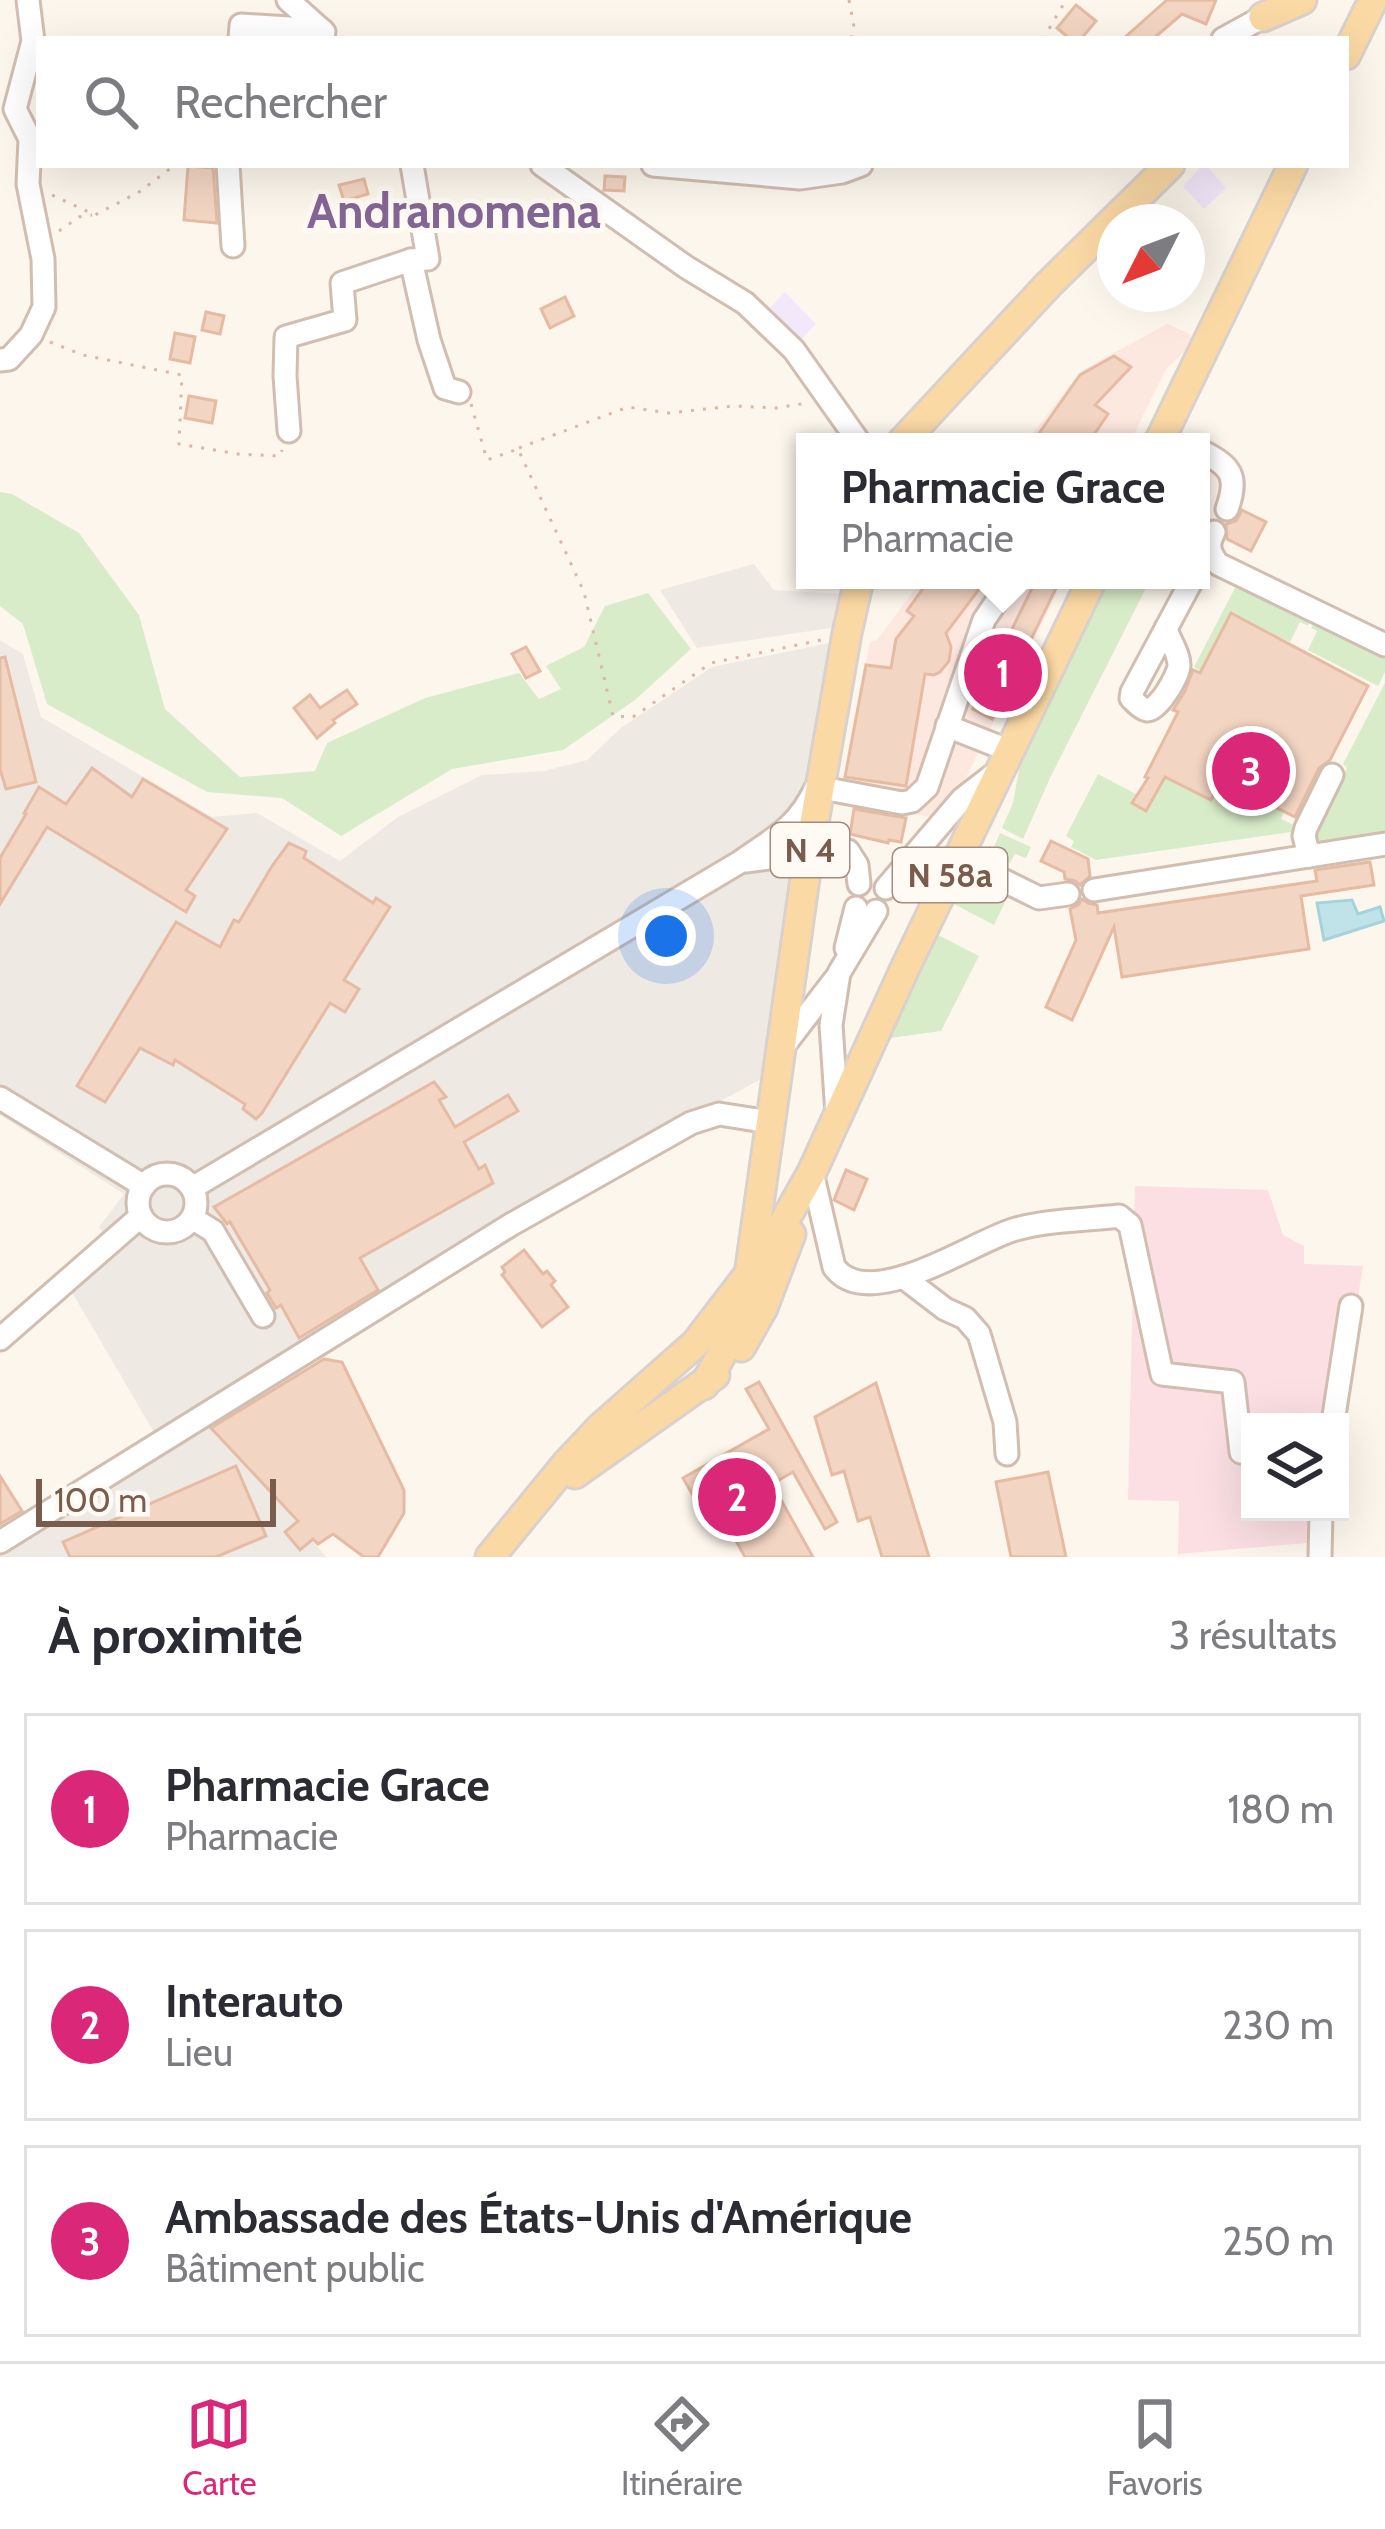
<!DOCTYPE html>
<html lang="fr">
<head>
<meta charset="utf-8">
<style>
  body { margin:0; font-family:Cabin,sans-serif; background:#f7f7f7; color:#2b2b33 }
  .controls { position:absolute; right:36px; bottom:36px; display:grid; overflow:hidden; border-radius:0px; box-shadow:0 12px 48px #0002 }
  .controls button { width:108px; height:108px; display:grid; place-items:center; padding:0; border:0; border-bottom:3px solid #e1e1e2; background:#fff; color:#2b2b33; font:60px sans-serif }
  .compass { position:absolute; left:1097px; top:204px; width:108px; height:108px; border-radius:50%; background:#fff; box-shadow:0 12px 48px #0002; rotate:228deg }
  .scale { position:absolute; left:36px; bottom:30px; width:240px; box-sizing:border-box; padding-left:12px; border:6px solid #7a5c4d; border-top:0; font-size:33px; line-height:42px; white-space:nowrap; color:#7a5c4d; -webkit-text-stroke:9px #fffaf3; paint-order:stroke }
  .you { position:absolute; left:666px; top:936px; width:42px; height:42px; margin:-30px; border:9px solid #fff; border-radius:50%; background:#1a73e8; box-shadow:0 0 0 18px #1a73e833 }
  .badge { display:grid; place-items:center; width:78px; height:78px; border-radius:50%; background:#db2777; color:#fff; font-size:39px; font-weight:700 }
  .pin { position:absolute; translate:-50% -50%; border:6px solid #fff; box-shadow:0 3px 12px #0006 }
  .popup { position:absolute; left:796px; top:433px; width:414px; height:156px; box-sizing:border-box; display:grid; place-content:center; border-radius:0px; background:#fff; filter:drop-shadow(0 3px 9px #0005); font-size:39px; white-space:nowrap; color:#7c7c81 }
  .popup b { font-size:45px; color:#2b2b33 }
  .popup::after { content:''; position:absolute; left:50%; top:100%; margin-left:-24px; border:24px solid transparent; border-top-color:#fff }
  .list { margin:0; padding:0; list-style:none }
  h2 { display:flex; justify-content:space-between; align-items:center; height:156px; margin:0; padding:0 48px; font-size:51px }
  h2 small { font-size:39px; font-weight:400; color:#7c7c81 }
  .list li { display:grid; grid-template-columns:78px 1fr auto; gap:36px; align-items:center; box-sizing:border-box; height:192px; margin:0 24px 24px; padding:0 24px; border:3px solid #e1e1e2; border-radius:0px }
  .list b { display:block; font-size:45px; white-space:nowrap }
  .list p { margin:0; font-size:39px; white-space:nowrap; color:#7c7c81 }
  .list em { font-size:39px; font-style:normal; color:#7c7c81 }
  .icon { flex:none; width:66px; height:66px; fill:none; stroke:currentColor; stroke-width:2; stroke-linecap:round; stroke-linejoin:round }
  .map { position:relative; flex:none; width:1385px; height:1557px; overflow:hidden }
  .search { position:absolute; background:#fff; box-shadow:0 12px 48px #0002; left:36px; right:36px; top:36px; height:132px; display:flex; align-items:center; gap:30px; box-sizing:border-box; padding:0 42px; border-radius:0px; color:#7c7c81; font-size:45px }
  .sheet { height:804px; background:#fff }
  nav { display:flex; justify-content:space-around; align-items:center; box-sizing:border-box; height:168px; border-top:3px solid #e1e1e2; background:#fff; font-size:33px; color:#7c7c81 }
  nav a { display:grid; justify-items:center; gap:6px }
  nav .on { color:#db2777 }
  .map>svg:first-child { display:block }
</style>
</head>
<body>
<div class="map">
<svg width="1385" height="1557" viewBox="0 0 1385 1557">
  <rect width="100%" height="100%" fill="#fdf6ec"/>
  <!-- commercial -->
  <g fill="#fde8e0">
    <polygon points="1167,324 1188,333 1194,342 1166,369 1130,442 1026,442 1081,371"/>
    <polygon points="922,580 1063,580 966,778 931,817 839,800 870,642 877,640"/>
  </g>
  <!-- industrial -->
  <g fill="#efe9e4">
    <polygon points="754,564 774,590 843,594 844,626 697,648 660,590"/>
    <polygon points="0,640 23,654 41,717 212,817 257,813 340,861 398,817 482,775 544,771 587,760 621,728 712,667 834,642 761,1079 516,1213 202,1423 209,1427 286,1509 326,1557 0,1557 0,1528 155,1434 69,1287 116,1256 99,1227 124,1194 0,1115"/>
  </g>
  <!-- education -->
  <g fill="#f3e8fa">
    <polygon points="1203,165 1206,165 1226,188 1204,209 1183,186"/>
    <polygon points="785,292 816,324 791,350 761,317"/>
  </g>
  <!-- medical -->
  <polygon fill="#fbdfe3" points="1135,1186 1268,1190 1283,1235 1304,1246 1304,1264 1363,1266 1338,1422 1250,1422 1250,1512 1323,1512 1318,1542 1178,1554 1179,1501 1128,1500"/>
  <!-- green -->
  <g fill="#d8ecc9">
    <polygon points="0,492 12,494 79,533 139,615 165,709 240,777 315,771 327,743 425,698 519,673 539,699 561,689 546,666 584,647 605,606 648,593 691,649 635,700 563,750 452,769 341,836 282,798 207,792 47,704 23,624 0,606"/>
    <polygon points="1107,580 1150,580 1050,778 1023,839 1002,828 1013,803 1023,747"/>
    <polygon points="1237,584 1310,621 1308,626 1300,622 1290,642 1230,612 1200,671 1194,667"/>
    <polygon points="1314,623 1385,659 1385,672 1378,686 1308,650 1317,631 1311,628"/>
    <polygon points="1385,683 1385,832 1310,843 1347,768 1343,764"/>
    <polygon points="1228,767 1238,788 1284,812 1281,819 1299,827 1298,831 1096,860 1071,847 1074,841 1066,836 1098,774 1136,794 1132,803 1146,810 1165,777 1211,800"/>
    <polygon points="1000,833 1031,847 1026,858 1015,854 1010,863 992,852"/>
    <polygon points="976,878 988,884 985,891 993,895 998,889 1009,894 994,925 954,904 966,884"/>
    <polygon points="934,933 979,956 941,1031 883,1039"/>
  </g>
  <!-- water -->
  <polygon fill="#bfe3e8" stroke="#a5d3da" stroke-width="3" points="1352,900 1358,914 1380,907 1384,921 1324,940 1317,903"/>
  <!-- building -->
  <g fill="#f3d5c3" stroke="#e6bba3" stroke-width="3">
    <polygon points="1167,0 1216,0 1206,24 1182,14 1153,39 1123,39"/>
    <polygon points="1076,5 1096,21 1081,39 1070,39 1057,28"/>
    <polygon points="188,166 213,168 217,223 184,220"/>
    <polygon points="605,176 625,177 624,191 604,190"/>
    <polygon points="364,179 368,194 344,201 339,185"/>
    <polygon points="565,297 574,316 550,328 541,309"/>
    <polygon points="206,312 224,316 220,334 202,330"/>
    <polygon points="175,333 195,337 190,363 170,359"/>
    <polygon points="1114,356 1131,367 1095,405 1108,414 1089,442 1033,442 1080,375"/>
    <polygon points="189,396 216,401 212,423 185,418"/>
    <polygon points="1242,510 1266,522 1251,551 1227,539 1226,524 1236,521"/>
    <polygon points="929,580 986,580 946,633 951,647 949,661 940,672 934,675 925,674 906,786 845,777 866,665 891,668 896,639 914,616 907,611"/>
    <polygon points="1036,580 1060,580 992,719 973,709"/>
    <polygon points="1231,613 1368,686 1330,760 1319,768 1295,817 1221,780 1211,800 1165,777 1146,811 1132,803 1148,778 1145,777 1178,712 1173,710 1185,691 1193,670 1200,673"/>
    <polygon points="526,647 540,671 526,678 512,654"/>
    <polygon points="5,657 36,782 6,789 0,769 0,658"/>
    <polygon points="347,690 357,704 333,720 335,723 317,738 294,708 310,695 320,708"/>
    <polygon points="92,768 132,797 143,779 227,829 186,890 195,896 186,912 47,827 0,904 0,858 26,814 24,813 39,787 66,804"/>
    <polygon points="854,809 906,818 901,842 889,840 888,843 850,834"/>
    <polygon points="1051,841 1088,859 1090,876 1080,885 1075,881 1065,879 1064,872 1041,861"/>
    <polygon points="289,843 306,851 304,858 373,903 376,898 390,907 344,980 359,989 345,1012 330,1003 262,1113 256,1119 243,1109 245,1104 175,1060 173,1065 140,1048 105,1102 77,1086 176,922 220,947 234,920 239,922 272,866"/>
    <polygon points="1370,862 1374,885 1301,896 1309,949 1122,977 1114,927 1072,1020 1046,1007 1076,940 1070,909 1078,905 1082,899 1088,903 1097,905 1098,913 1317,881 1315,870"/>
    <polygon points="434,1082 446,1097 439,1100 455,1127 508,1095 518,1111 464,1142 479,1169 485,1165 493,1183 360,1258 378,1290 299,1338 281,1305 276,1308 267,1293 270,1290 230,1222 227,1224 214,1207"/>
    <polygon points="846,1170 867,1179 854,1210 834,1200"/>
    <polygon points="524,1250 543,1274 547,1271 555,1281 551,1285 568,1307 542,1327 502,1275 505,1272 502,1267"/>
    <polygon points="324,1359 342,1362 404,1490 404,1513 378,1557 364,1557 333,1534 318,1544 313,1539 300,1550 285,1532 298,1521 211,1428"/>
    <polygon points="759,1382 837,1522 825,1529 793,1472 772,1484 813,1557 745,1557 719,1510 706,1518 683,1478 769,1429 746,1389"/>
    <polygon points="876,1383 929,1557 882,1557 870,1517 858,1521 844,1471 832,1475 815,1417"/>
    <polygon points="236,1466 266,1536 216,1557 70,1557 63,1542"/>
    <polygon points="1048,1472 1066,1557 1011,1557 996,1482"/>
    <polygon points="0,1476 22,1511 0,1524"/>
  </g>
  <g fill="none" stroke-linecap="round" stroke-linejoin="round">
    <!-- minor casing -->
    <g stroke="#d1beb0" stroke-width="27">
      <g id="minor">
        <polyline points="288,0 324,32"/>
        <polyline points="240,39 241,25 322,30"/>
        <polyline points="1223,39 1263,17"/>
        <polyline points="228,165 233,246"/>
        <polyline points="542,165 686,267 745,303 794,350 859,442"/>
        <polyline points="653,165 800,178 842,172 861,165"/>
        <polyline points="411,260 429,340 445,388 459,392"/>
        <polyline points="0,360 9,359 31,335 44,307 43,259 28,184 30,139 15,109 33,41 28,0"/>
        <polyline points="289,431 285,376 286,337 345,320 342,283 411,260 428,259 412,165"/>
        <path d="M1201 451C1231 466 1239 476 1227 509"/>
        <path d="M1214 532C1207 545 1209 552 1218 564L1385 645"/>
        <path d="M1166 628C1169 641 1179 652 1179 665 1179 675 1158 711 1147 710 1141 709 1135 702 1131 698L1132 692 1192 580"/>
        <polyline points="947,726 1010,751"/>
        <polyline points="822,788 902,803 912,801 927,787 984,620 1011,580"/>
        <polyline points="811,843 848,851 857,865 859,884"/>
        <polyline points="1309,856 1304,836 1306,828 1332,775"/>
        <polyline points="958,858 1039,898 1068,894"/>
        <polyline points="746,861 784,856 808,857"/>
        <polyline points="886,888 962,799 997,772"/>
        <polyline points="1094,890 1385,844"/>
        <polyline points="846,948 856,908"/>
        <polyline points="782,1048 836,978"/>
        <polyline points="0,1098 144,1186"/>
        <polyline points="837,1114 831,1025 839,973 876,911"/>
        <path d="M812 1172 834 1267C869 1315 975 1240 1016 1229 1049 1220 1085 1220 1119 1216L1130 1225 1162 1374 1233 1382 1241 1452 1250 1454"/>
        <circle cx="167" cy="1203" r="29"/>
        <path d="M192 1188 740 862C775 837 796 829 816 788"/>
        <polyline points="192,1218 213,1231 263,1316"/>
        <polyline points="903,1277 945,1309 965,1318 979,1334 1005,1422 1007,1454"/>
        <polyline points="0,1339 141,1216"/>
        <polyline points="1333,1422 1351,1306"/>
        <polyline points="0,1542 512,1224 691,1123 719,1114 770,1122"/>
        <polyline points="1320,1557 1321,1512"/>
      </g>
    </g>
    <!-- major casing -->
    <g stroke="#dad1cd" stroke-width="33">
      <g id="major">
        <polyline points="1263,17 1302,0"/>
        <polyline points="1346,55 1373,0"/>
        <polyline points="902,442 1048,285 1170,165"/>
        <polyline points="1159,442 1293,165"/>
        <polyline points="741,1347 763,1308 791,1234"/>
        <path d="M704 1385C728 1346 739 1321 749 1275L808 857 847 633 859 580"/>
        <polyline points="575,1474 715,1375"/>
        <polyline points="490,1557 567,1463 601,1427 696,1343 771,1245 812,1172 906,966 1092,580"/>
      </g>
    </g>
    <!-- path -->
    <g stroke="#d9b8a5" stroke-width="3" stroke-dasharray="3 9" stroke-linecap="butt">
      <polyline points="849,0 854,27 851,39"/>
      <polyline points="1043,39 1066,0"/>
      <polyline points="52,195 95,215 139,192 175,165"/>
      <polyline points="59,231 79,217 92,215"/>
      <polyline points="50,342 83,355 182,375 179,444 238,454 280,456 282,450"/>
      <polyline points="471,404 487,460 518,449 584,592 613,716 633,717 711,663 826,639"/>
      <polyline points="519,448 628,407 669,413 734,406 776,408 807,403"/>
    </g>
    <!-- minor -->
    <use href="#minor" stroke="#fff" stroke-width="21"/>
    <!-- major -->
    <use href="#major" stroke="#fbd9a5" stroke-width="27"/>
  </g>
  <g text-anchor="middle" stroke-width="10" stroke-linejoin="round" paint-order="stroke">
    <!-- shield labels -->
    <g fill="#fffaf3" stroke="#a28b7f" stroke-width="3">
      <rect x="771" y="823" width="78" height="54" rx="9"/>
      <rect x="893" y="848" width="114" height="54" rx="9"/>
    </g>
    <g font-size="33" font-weight="bold" fill="#7a5c4d">
      <text x="810" y="862">N 4</text>
      <text x="950" y="887">N 58a</text>
    </g>
    <!-- district labels -->
    <g font-size="48" font-weight="bold" fill="#846695" stroke="#fffaf3">
      <text x="454" y="228">Andranomena</text>
    </g>
  </g>
</svg>
<div class="controls">
<button><svg class="icon" aria-label="layers" viewBox="0 0 24 24"><path d="M12 4l9 5-9 5-9-5zM3 14l9 5 9-5"/></svg></button>
</div>
<svg class="compass" viewBox="-18 -18 36 36"><path d="M0-13l5 13h-10z" fill="#e53935"/><path d="M0 13l5-13h-10z" fill="#7c7c81"/></svg>
<div class="scale">100 m</div>
<div class="you"></div>
<div class="pin badge" style="left:1003px;top:673px">1</div>
<div class="popup"><b>Pharmacie Grace</b>Pharmacie</div>
<div class="pin badge" style="left:737px;top:1497px">2</div>
<div class="pin badge" style="left:1251px;top:771px">3</div>
<div class="search"><svg class="icon" aria-label="search" viewBox="0 0 24 24"><circle cx="10" cy="10" r="6"/><path d="M15 15l6 6"/></svg>Rechercher</div>
</div>
<section class="sheet">
<h2>À proximité<small>3 résultats</small></h2>
<ul class="list">
<li><span class="badge">1</span><div><b>Pharmacie Grace</b><p>Pharmacie</p></div><em>180 m</em></li>
<li><span class="badge">2</span><div><b>Interauto</b><p>Lieu</p></div><em>230 m</em></li>
<li><span class="badge">3</span><div><b>Ambassade des États-Unis d'Amérique</b><p>Bâtiment public</p></div><em>250 m</em></li>
</ul>
</section>
<nav>
<a class="on"><svg class="icon" aria-label="map" viewBox="0 0 24 24"><path d="M3 6l6-2 6 2 6-2v14l-6 2-6-2-6 2zM9 4v14M15 6v14"/></svg>Carte</a>
<a><svg class="icon" aria-label="directions" viewBox="0 0 24 24"><path d="M12 3l9 9-9 9-9-9zM9 14v-3h6M13 9l2 2-2 2"/></svg>Itinéraire</a>
<a><svg class="icon" aria-label="saved" viewBox="0 0 24 24"><path d="M7 4h10v16l-5-4-5 4z"/></svg>Favoris</a>
</nav>
</body>
</html>
